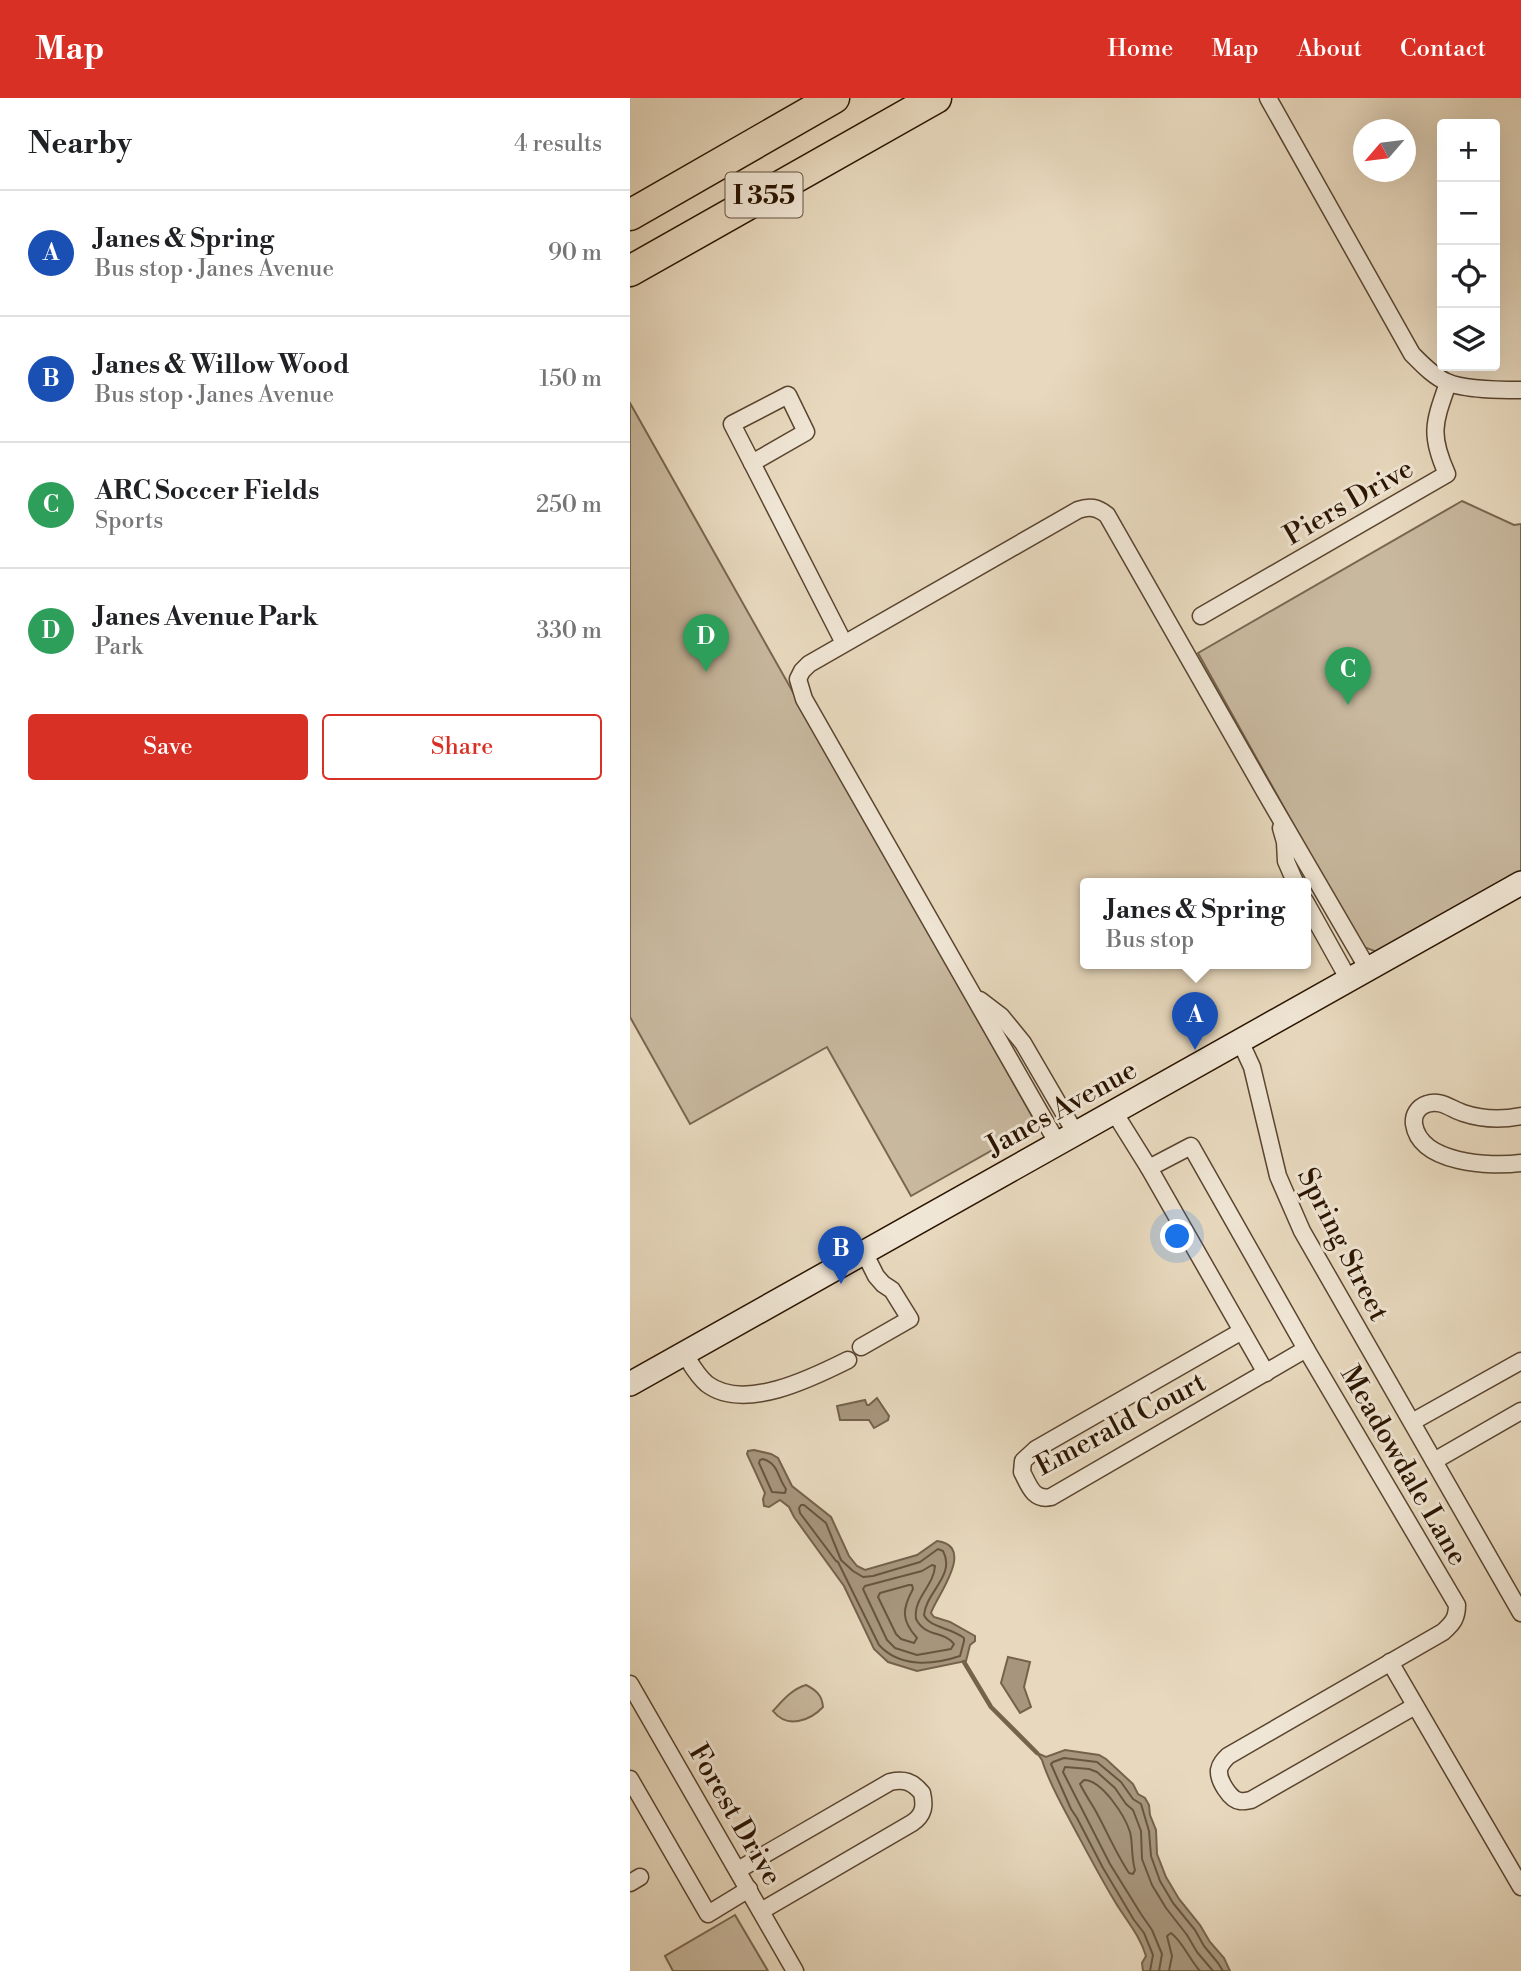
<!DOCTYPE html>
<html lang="en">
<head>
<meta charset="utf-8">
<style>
  body { margin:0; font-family:"Libre Bodoni",serif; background:#f2f2f2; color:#202124 }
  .controls { position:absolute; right:21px; top:21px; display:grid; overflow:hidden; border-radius:7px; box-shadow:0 7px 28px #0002 }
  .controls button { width:63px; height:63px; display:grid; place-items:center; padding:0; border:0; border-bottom:2px solid #e0e0e0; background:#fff; color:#202124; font:35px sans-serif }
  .compass { position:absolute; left:723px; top:21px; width:63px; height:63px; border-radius:50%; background:#fff; box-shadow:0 7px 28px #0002; rotate:242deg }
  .you { position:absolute; left:548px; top:1139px; width:24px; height:24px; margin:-18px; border:5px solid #fff; border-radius:50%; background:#1a73e8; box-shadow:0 0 0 10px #1a73e833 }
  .badge { display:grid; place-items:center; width:46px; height:46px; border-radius:50%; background:#d93025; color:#fff; font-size:23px; font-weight:700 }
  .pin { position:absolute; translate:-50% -58px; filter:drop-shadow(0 2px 4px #0008) }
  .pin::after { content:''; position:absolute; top:37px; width:24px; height:21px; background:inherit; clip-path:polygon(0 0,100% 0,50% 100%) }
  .popup { position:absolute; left:450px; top:780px; width:231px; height:91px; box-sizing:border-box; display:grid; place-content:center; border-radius:7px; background:#fff; filter:drop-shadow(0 2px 5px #0005); font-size:23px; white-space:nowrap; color:#757577 }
  .popup b { font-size:26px; color:#202124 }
  .popup::after { content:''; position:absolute; left:50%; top:100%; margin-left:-14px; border:14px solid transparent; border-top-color:#fff }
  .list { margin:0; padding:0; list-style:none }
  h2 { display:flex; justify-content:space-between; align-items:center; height:91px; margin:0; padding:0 28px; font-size:30px }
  h2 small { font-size:23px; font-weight:400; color:#757577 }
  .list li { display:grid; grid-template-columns:46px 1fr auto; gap:21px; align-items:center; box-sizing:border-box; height:126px; padding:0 28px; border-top:2px solid #e0e0e0 }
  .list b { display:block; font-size:26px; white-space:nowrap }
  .list p { margin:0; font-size:23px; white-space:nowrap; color:#757577 }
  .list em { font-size:23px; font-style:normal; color:#757577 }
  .actions { display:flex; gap:14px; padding:21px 28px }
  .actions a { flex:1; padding:16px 0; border:2px solid #d93025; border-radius:7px; text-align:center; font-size:24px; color:#d93025 }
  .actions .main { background:#d93025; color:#fff }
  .icon { flex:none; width:38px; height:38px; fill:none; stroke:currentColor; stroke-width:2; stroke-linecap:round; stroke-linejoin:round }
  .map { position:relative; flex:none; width:891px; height:1873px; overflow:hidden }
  header { display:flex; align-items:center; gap:42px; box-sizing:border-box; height:98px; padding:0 35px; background:#d93025; color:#fff }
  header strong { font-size:33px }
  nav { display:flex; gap:38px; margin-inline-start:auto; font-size:24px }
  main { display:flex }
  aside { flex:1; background:#fff }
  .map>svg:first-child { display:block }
</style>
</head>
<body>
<header>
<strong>Map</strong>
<nav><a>Home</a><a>Map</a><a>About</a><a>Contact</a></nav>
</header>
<main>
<aside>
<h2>Nearby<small>4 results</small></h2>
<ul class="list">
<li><span class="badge" style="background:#1a4fb4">A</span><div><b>Janes &amp; Spring</b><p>Bus stop · Janes Avenue</p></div><em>90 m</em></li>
<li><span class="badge" style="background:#1a4fb4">B</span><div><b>Janes &amp; Willow Wood</b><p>Bus stop · Janes Avenue</p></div><em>150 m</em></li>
<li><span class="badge" style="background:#2e9e5b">C</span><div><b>ARC Soccer Fields</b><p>Sports</p></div><em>250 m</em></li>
<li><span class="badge" style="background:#2e9e5b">D</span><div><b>Janes Avenue Park</b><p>Park</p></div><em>330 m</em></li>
</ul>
<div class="actions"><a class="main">Save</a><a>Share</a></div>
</aside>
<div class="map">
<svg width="891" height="1873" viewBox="0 0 891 1873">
  <rect width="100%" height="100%" fill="#e8d9be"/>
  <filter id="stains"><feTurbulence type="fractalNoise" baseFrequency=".00286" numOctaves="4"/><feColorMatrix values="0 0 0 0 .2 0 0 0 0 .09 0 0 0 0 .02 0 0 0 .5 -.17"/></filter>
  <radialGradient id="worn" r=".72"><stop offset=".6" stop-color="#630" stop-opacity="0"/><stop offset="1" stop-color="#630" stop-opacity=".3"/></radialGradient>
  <!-- green -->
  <g fill="#c8b89e" stroke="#79664f" stroke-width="2">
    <polygon points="0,305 407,1027 281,1098 197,949 60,1026 0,919"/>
    <polygon points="832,403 884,427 891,426 891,773 747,854 731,848 568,555"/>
    <path d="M176 1587C186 1592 192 1597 193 1609 180 1623 157 1631 143 1613 153 1602 162 1591 176 1587Z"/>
    <polygon points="105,1817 138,1873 43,1873 35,1858"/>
  </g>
  <!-- water -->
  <g fill="#a7967d" stroke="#75624b" stroke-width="2">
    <polygon points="247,1300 259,1318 258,1322 244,1330 239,1322 210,1322 207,1308 235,1302 237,1307 239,1307"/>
    <path d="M124 1352 141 1356 148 1360 162 1388 201 1419 219 1458 227 1468 235 1472 287 1457 307 1443C347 1448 306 1499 301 1515L304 1519 320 1524 345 1538V1543L340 1547 336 1563 287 1573 258 1564 244 1551 214 1488 164 1419 159 1409 150 1402 139 1409 134 1408 133 1401 135 1395 117 1356 118 1353Z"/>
    <polygon points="378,1559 400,1564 394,1589 401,1609 390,1615 371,1585"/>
    <path d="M435 1652 469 1657 476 1661 503 1686 508 1696 515 1700 519 1707 520 1717 526 1732 527 1756 536 1779 549 1801 570 1827 580 1844 594 1860 600 1873H513L512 1865 516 1858C510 1837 495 1821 484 1802 469 1777 456 1752 442 1726 431 1705 419 1685 412 1662L407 1655 416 1659Z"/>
  </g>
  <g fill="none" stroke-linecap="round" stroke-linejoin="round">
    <!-- shore -->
    <g stroke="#68553e" stroke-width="2">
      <path d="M133 1361C149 1366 147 1379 156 1391L155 1395 142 1394 129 1365 130 1362Z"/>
      <path d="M171 1407H174L196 1425 211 1462 223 1473 233 1479 243 1478 290 1464 308 1451 313 1453C326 1477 296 1494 294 1517 300 1530 320 1529 334 1540V1543L330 1558C303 1567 270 1570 249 1547L208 1464 206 1463 170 1415 169 1410Z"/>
      <path d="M302 1467 305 1468C304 1488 283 1500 286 1521 296 1540 313 1532 324 1546L321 1551 287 1557 265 1550 257 1542 233 1491 235 1488 292 1473Z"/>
      <path d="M279 1487H282L283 1491C272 1511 271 1522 287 1540L284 1545 271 1541 266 1536 248 1499 250 1495Z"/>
      <path d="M454 1682C472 1682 495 1718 500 1734 503 1745 501 1759 505 1772L503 1776 499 1775C485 1754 476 1731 464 1710 459 1702 454 1694 450 1686Z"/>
      <polyline points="520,1873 523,1857 514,1835 504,1822 473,1770 447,1720 441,1711 421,1666 423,1664 434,1660 467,1664 491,1684 503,1701 511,1706 519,1733 521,1758 530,1783 543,1805 565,1832 574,1848 588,1865 593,1873"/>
      <polyline points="529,1873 532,1856 522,1832 511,1816 480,1766 433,1674 435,1669 459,1671 467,1674 485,1690 496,1706 503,1712 511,1733 512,1761 522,1787 536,1810 557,1837 567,1854 583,1873"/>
      <path d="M539 1873 542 1858 537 1838 541 1835C553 1844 559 1861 570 1873"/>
    </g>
    <!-- stream -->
    <polyline stroke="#75624b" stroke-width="4.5" points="334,1564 361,1609 407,1655"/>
    <!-- street casing -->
    <g stroke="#5a4530" stroke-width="19">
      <g id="street">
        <path d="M638 0 782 256C792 266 804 279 817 284 834 292 872 292 891 292"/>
        <polygon points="158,297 176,334 122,365 102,326"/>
        <polyline points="122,365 214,545"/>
        <path d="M571 518 817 376C799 336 804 325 818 285"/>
        <polyline points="651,730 655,744 656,763 666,786"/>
        <polyline points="675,803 719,882"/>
        <polyline points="350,902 371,918 393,945 446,1036"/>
        <polyline points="610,943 622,969 648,1078 672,1133 891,1515"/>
        <polyline points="484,1014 519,1070 636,1275"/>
        <path d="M891 1018C872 1022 851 1021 833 1015 821 1011 810 1001 797 1006 788 1009 783 1017 784 1026 790 1066 861 1069 891 1065"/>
        <path d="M428 1046 174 601 168 581 172 573 179 566 448 412C459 408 467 409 477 417L635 694 738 871"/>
        <polyline points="519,1070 561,1048 676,1251"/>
        <path d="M612 1233 406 1351 393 1363 392 1374C399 1387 403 1403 421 1399L676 1251 827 1507C827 1520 823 1525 813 1534L598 1658C594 1662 590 1666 589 1672 588 1682 600 1702 610 1703 612 1704 620 1702 621 1702L785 1608"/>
        <polyline points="231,1249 280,1221 262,1192 253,1186 246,1178 234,1154"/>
        <path d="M54 1255C61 1266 67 1278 77 1286 114 1314 182 1280 218 1262"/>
        <polyline points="782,1324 891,1263"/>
        <polyline points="804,1363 891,1313"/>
        <polyline points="760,1564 891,1789"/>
        <polyline points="0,1586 165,1873"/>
        <polyline points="0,1681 78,1816 119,1791"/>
        <path d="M108 1772 260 1684C274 1681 282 1683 292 1695 295 1708 294 1717 282 1725L131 1813"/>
        <polyline points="0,1785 10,1779"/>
      </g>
    </g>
    <!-- secondary casing -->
    <g stroke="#2a1400" stroke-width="26">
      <polyline id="secondary" points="0,1286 891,785"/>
    </g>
    <!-- highway casing -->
    <g stroke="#2a1400" stroke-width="33">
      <g id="highway">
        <polyline points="0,117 204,0"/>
        <polyline points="0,173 306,0"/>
      </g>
    </g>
    <!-- street -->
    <use href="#street" stroke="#f0e6d5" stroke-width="16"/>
    <!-- secondary -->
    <use href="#secondary" stroke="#f0e6d5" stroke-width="23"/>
    <!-- highway -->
    <use href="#highway" stroke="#e8d9be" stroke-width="30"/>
  </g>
  <g text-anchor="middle" stroke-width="6" stroke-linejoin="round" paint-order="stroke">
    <!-- shield labels -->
    <rect fill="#f0e6d5" stroke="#655340" stroke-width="2" x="95.5" y="74.5" width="77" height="45" rx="5"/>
    <g font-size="26" font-weight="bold" fill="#2a1400">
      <text x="134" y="106">I 355</text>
    </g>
    <!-- street labels -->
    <g font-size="28" fill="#2a1400" stroke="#f0e6d5">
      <text transform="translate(718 403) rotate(-30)" y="10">Piers Drive</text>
      <text transform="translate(431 1009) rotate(-29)" y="10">Janes Avenue</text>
      <text transform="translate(714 1146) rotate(63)" y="10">Spring Street</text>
      <text transform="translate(490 1325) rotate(-28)" y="10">Emerald Court</text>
      <text transform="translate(775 1367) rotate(60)" y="10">Meadowdale Lane</text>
      <text transform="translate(106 1716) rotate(60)" y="10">Forest Drive</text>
    </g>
  </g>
  <rect width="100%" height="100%" filter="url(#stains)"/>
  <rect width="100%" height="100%" fill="url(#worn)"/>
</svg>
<div class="controls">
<button>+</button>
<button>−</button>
<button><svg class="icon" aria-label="locate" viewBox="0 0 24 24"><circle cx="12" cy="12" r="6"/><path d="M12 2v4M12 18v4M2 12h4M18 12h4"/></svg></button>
<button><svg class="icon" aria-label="layers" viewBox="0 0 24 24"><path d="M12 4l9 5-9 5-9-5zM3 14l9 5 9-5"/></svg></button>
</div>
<svg class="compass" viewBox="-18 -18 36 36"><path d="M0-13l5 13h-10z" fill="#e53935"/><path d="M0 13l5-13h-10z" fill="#757577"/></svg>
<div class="you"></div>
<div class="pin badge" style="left:565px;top:952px;background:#1a4fb4">A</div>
<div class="popup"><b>Janes &amp; Spring</b>Bus stop</div>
<div class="pin badge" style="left:211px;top:1186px;background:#1a4fb4">B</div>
<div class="pin badge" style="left:718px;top:607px;background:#2e9e5b">C</div>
<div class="pin badge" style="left:76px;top:574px;background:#2e9e5b">D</div>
</div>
</main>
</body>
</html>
